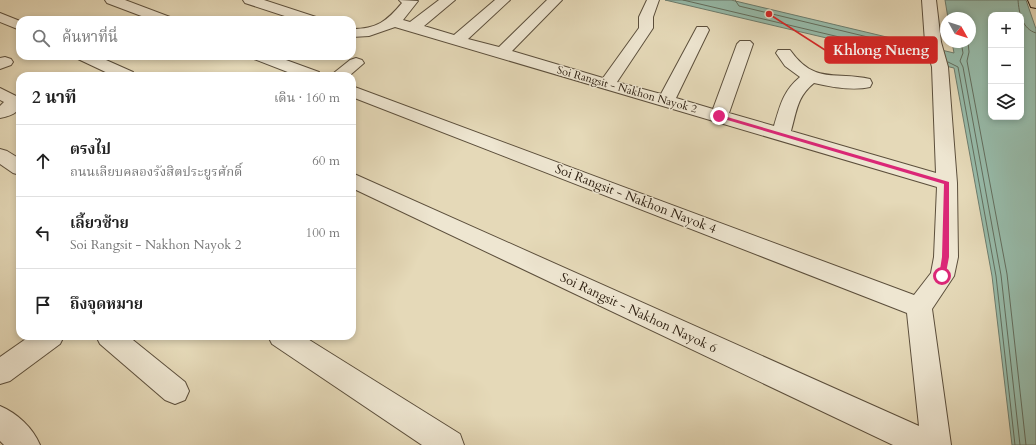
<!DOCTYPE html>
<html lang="th">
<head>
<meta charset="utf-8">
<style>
  body { margin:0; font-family:Cardo,"Noto Serif Thai",serif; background:#f6f6f6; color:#222 }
  .controls { position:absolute; right:12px; top:12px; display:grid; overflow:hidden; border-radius:8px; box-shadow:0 2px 6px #0003 }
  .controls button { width:36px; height:36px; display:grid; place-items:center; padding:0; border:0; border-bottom:1px solid #e0e0e0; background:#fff; color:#222; font:20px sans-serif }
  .compass { position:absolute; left:940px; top:12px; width:36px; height:36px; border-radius:50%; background:#fff; box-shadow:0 2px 6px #0003; rotate:129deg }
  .stop { position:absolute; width:12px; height:12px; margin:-9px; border:3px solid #db2777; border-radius:50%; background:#fff }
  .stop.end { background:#db2777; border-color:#fff; box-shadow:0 1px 4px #0008 }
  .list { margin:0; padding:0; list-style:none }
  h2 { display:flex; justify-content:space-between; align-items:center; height:52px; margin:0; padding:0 16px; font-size:17px }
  h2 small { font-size:13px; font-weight:400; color:#767676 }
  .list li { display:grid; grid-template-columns:26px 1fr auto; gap:12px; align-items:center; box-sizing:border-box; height:72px; padding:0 16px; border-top:1px solid #e0e0e0 }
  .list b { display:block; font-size:15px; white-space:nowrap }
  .list p { margin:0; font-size:13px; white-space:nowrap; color:#767676 }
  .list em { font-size:13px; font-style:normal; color:#767676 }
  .icon { flex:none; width:22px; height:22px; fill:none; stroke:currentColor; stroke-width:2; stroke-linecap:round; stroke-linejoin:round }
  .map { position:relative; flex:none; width:1036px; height:445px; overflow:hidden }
  .search { position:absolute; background:#fff; box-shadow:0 2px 6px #0003; left:16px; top:16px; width:340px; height:44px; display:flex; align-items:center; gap:10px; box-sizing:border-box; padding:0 14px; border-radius:12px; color:#767676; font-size:15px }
  .panel { position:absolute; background:#fff; box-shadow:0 2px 6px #0003; left:16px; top:72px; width:340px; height:268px; border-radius:12px }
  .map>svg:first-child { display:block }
</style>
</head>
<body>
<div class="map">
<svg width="1036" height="445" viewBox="0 0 1036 445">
  <rect width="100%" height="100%" fill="#e5d9b8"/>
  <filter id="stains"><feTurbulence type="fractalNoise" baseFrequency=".005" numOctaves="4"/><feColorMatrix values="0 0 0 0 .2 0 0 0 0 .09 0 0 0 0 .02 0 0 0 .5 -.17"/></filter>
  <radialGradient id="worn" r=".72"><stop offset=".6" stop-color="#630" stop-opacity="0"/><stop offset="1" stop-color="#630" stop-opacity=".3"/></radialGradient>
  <!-- water -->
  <path fill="#97bbaa" stroke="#6d7d6e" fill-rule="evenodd" d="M665 0H731L954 53 952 42H970V18H948L945 0H1026L1036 29V445H1012L992 276 954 68ZM991 15H1021V117H991Z"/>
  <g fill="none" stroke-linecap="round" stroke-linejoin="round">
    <!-- shore -->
    <g stroke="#636e5e" stroke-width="1">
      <polyline points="683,0 928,58"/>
      <polyline points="735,0 739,6 926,51"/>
      <path d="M1018 0C1019 13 1022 29 1036 33"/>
      <polyline points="961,42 963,53 960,61 963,67 1001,275 1020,445"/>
      <polyline points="968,42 969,52 967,61 1007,274 1026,445"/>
      <polyline points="948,62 958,67 996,276 1015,445"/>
    </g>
    <!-- minor casing -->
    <g stroke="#5c4f3c" stroke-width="2">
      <g id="minor">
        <polygon points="105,0 125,0 170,17 172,20 152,20 107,3"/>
        <polygon points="243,0 264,0 316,17 318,20 297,20 245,3"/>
        <path d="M399 0 418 1 403 20 410 22 439 0H455L424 26 454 35 495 0H510L468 39 499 47 547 0H562L512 51 603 78 639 28V17L647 0H659L653 17V28L617 82 661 94 697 27H707L709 30 676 98 713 109 737 44 740 41H750L753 44 729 113 774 126C780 106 783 91 800 77L785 66 776 53 778 50H790C815 85 835 71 870 79L872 83 870 87C853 91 831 87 814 83 797 97 797 110 791 131L936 173 932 67 925 42 922 0H936L941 42 948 67 957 183 958 257 954 276 932 309 951 445H893L352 188V173L919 426 907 313 352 97V86L914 295 931 273 934 257 937 187 395 27 369 36 352 37V29C377 29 387 21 402 3Z"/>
        <polygon points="0,13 20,21 20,30 0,22"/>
        <polygon points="76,56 97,56 133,72 135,76 114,76 78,59"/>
        <polygon points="252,56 275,56 319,72 321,76 298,76 254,59"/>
        <polygon points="5,57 11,59 13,62 11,65 0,69 0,58"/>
        <polygon points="356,58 362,60 364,63 349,76 330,76 350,60"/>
        <path d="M0 88 20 98C20 113 14 115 0 118V106L4 102 0 100Z"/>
        <polygon points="0,149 7,151 20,159 20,175 13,173 0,164"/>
        <polygon points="30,336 64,336 60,344 10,381 0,384 0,357"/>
        <polygon points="96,336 128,336 185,382 189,391 185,400 175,404 165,400 100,344"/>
        <polygon points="268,336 303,336 460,434 464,445 422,445 272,344"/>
        <path d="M0 406C17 413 33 428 40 445H4L0 441Z"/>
      </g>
    </g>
    <!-- major casing -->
    <g stroke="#2f2113" stroke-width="2">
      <polygon id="major" points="1028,0 1036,0 1036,8 1031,7"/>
    </g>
    <!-- minor -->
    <use href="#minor" fill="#eee6d1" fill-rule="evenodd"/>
    <!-- major -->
    <use href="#major" fill="#e5d9b8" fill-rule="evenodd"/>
  </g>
  <!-- route -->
  <polygon fill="#db2777" points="717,114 949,182 949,257 945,278 940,278 939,276 942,257 944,184 717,117"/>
  <g text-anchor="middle" stroke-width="3" stroke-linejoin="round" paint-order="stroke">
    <!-- far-street labels -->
    <g font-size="11" fill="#2f2113" stroke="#eee6d1">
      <text transform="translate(627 89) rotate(16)" y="4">Soi Rangsit - Nakhon Nayok 2</text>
    </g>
    <!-- street labels -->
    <g font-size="13" fill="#2f2113" stroke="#eee6d1">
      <text transform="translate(636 198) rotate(21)" y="5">Soi Rangsit - Nakhon Nayok 4</text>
      <text transform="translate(639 312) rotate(25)" y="5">Soi Rangsit - Nakhon Nayok 6</text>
    </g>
  </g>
  <!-- callouts -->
  <path fill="none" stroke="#d62828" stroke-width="1.5" d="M769 14L825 50"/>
  <circle fill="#d62828" stroke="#eee6d1" stroke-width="1.5" cx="769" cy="14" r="4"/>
  <rect fill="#d62828" stroke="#d62828" stroke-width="1.5" x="825" y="37" width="112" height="26" rx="4"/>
  <g font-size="14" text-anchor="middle" font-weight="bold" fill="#fff">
    <text x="881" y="55">Khlong Nueng</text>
  </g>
  <rect width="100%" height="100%" filter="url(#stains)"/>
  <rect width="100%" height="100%" fill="url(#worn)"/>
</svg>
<div class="controls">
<button>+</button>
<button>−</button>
<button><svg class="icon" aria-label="layers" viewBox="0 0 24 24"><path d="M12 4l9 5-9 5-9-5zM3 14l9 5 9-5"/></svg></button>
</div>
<svg class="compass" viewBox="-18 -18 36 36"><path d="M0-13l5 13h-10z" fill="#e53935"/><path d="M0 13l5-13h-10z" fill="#767676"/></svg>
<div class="stop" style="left:942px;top:276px"></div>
<div class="stop end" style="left:719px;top:116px"></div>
<div class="search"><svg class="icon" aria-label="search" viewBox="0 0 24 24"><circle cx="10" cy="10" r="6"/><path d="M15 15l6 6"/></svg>ค้นหาที่นี่</div>
<section class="panel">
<h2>2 นาที<small>เดิน · 160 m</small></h2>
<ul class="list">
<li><svg class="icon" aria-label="ahead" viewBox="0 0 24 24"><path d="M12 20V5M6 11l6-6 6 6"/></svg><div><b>ตรงไป</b><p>ถนนเลียบคลองรังสิตประยูรศักดิ์</p></div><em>60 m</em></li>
<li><svg class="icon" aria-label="left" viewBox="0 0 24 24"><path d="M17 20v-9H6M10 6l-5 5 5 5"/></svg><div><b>เลี้ยวซ้าย</b><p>Soi Rangsit - Nakhon Nayok 2</p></div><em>100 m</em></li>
<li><svg class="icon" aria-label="arrive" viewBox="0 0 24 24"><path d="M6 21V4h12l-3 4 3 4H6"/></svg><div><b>ถึงจุดหมาย</b></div></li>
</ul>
</section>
</div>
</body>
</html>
